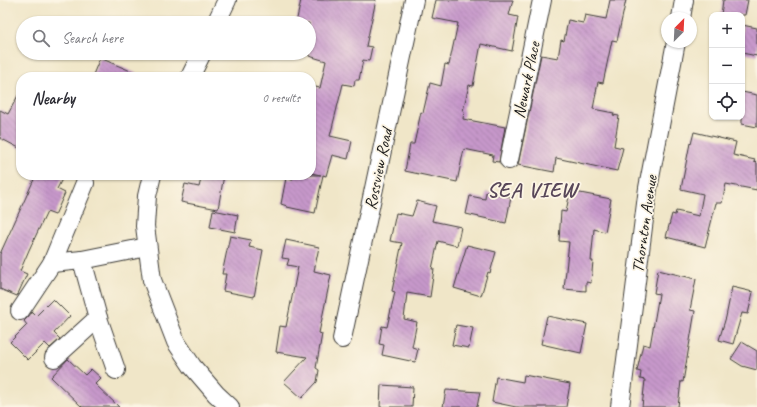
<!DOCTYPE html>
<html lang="en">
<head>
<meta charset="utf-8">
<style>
  body { margin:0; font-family:Caveat,sans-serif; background:#f2f2f3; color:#2b2b33 }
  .controls { position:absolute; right:12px; top:12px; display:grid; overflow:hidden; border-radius:8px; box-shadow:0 1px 3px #0004 }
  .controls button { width:36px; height:36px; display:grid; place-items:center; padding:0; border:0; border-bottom:1px solid #e1e1e2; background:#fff; color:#2b2b33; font:20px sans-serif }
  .compass { position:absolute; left:661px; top:12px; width:36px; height:36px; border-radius:50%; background:#fff; box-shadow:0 1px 3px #0004; rotate:24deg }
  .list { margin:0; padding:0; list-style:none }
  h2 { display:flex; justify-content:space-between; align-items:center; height:52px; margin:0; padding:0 16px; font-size:17px }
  h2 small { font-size:13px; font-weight:400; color:#7c7c81 }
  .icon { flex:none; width:22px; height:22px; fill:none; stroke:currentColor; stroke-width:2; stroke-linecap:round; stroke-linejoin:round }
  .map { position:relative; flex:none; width:757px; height:407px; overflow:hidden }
  .search { position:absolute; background:#fff; box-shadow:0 1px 3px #0004; left:16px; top:16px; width:300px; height:44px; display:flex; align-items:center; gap:10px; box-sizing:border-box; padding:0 14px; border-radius:22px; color:#7c7c81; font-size:15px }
  .panel { position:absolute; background:#fff; box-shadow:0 1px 3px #0004; left:16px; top:72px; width:300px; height:108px; border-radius:16px }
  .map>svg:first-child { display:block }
</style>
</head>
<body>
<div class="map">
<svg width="757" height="407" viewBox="0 0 757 407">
  <defs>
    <pattern id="building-back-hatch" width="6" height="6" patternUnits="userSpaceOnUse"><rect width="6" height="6" fill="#c798cb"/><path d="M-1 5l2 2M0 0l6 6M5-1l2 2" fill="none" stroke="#a17ba4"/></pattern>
  </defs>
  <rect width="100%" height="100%" fill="#fcf5e5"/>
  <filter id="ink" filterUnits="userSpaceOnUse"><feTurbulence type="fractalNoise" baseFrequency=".025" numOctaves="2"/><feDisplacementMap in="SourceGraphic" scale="8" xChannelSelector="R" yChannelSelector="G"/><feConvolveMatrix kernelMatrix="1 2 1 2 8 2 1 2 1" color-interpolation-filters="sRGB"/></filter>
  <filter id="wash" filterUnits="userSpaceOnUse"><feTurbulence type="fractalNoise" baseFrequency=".012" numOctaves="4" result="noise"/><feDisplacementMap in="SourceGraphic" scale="16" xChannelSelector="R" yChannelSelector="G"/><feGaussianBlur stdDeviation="0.9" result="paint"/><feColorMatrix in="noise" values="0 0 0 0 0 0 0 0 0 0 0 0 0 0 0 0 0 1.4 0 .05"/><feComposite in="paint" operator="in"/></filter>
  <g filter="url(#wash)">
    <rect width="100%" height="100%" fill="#f0e6c8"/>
    <g id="blocks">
      <!-- building -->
      <g fill="url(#building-back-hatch)">
        <polygon points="301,0 376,0 366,46 372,47 369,61 363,60 359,80 355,80 354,86 343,84 330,136 352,141 348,159 332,155 326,176 323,175 315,213 287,207 287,206 281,204 286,178 293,179 294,175 321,175 311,173 311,86 320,88 326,61 309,56 309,23 296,23"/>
        <polygon points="436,0 513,0 509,15 518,17 512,51 481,44 473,86 469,85 463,111 464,111 463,119 505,127 499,162 492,161 493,155 464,149 457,182 405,171 410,144 414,144 421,112 423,113 430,83 441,86 445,64 449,65 458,23 432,18"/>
        <polygon points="610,0 626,0 617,41 612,40 603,83 598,82 593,109 614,113 613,115 619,116 614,146 623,148 617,171 556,158 554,172 518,165 541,55 558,58 561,40 564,41 568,20 583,23 585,15 606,19"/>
        <polygon points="723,0 748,0 745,15 721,15"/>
        <polygon points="742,25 757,28 757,56 742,53"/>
        <polygon points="100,58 145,77 92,77"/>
        <polygon points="21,90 21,149 0,138 0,110 8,114"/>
        <polygon points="742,92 757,95 757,127 742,124"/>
        <polygon points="694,132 736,142 733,155 755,160 754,162 757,163 757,190 726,184 722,203 716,203 705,247 666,237 672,214 675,215 676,211 699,216 703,194 681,189 690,143 691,144"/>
        <polygon points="36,175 64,175 57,189 65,193 55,215 47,212 29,250 20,271 27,274 17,296 0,289 0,254"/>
        <polygon points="202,175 224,175 218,209 181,202 185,184 199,187"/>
        <polygon points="570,191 611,199 605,232 594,229 591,261 593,261 591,283 586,282 586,291 564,289 569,242 559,241 561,211 566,212"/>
        <polygon points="486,192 511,197 506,223 466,214 470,196 485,199"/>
        <polygon points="417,201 436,206 432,221 461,227 457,246 438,241 432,269 434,269 430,297 407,293 404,319 417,322 412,347 418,349 415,362 382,355 384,345 379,344 382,326 387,327 395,292 392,291 402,243 390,241 396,213 412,216"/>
        <polygon points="213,210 238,215 235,232 210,227"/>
        <polygon points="230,236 251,240 249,247 263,250 254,297 223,291 226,274 222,274"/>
        <polygon points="286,240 319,247 314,271 331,275 319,333 322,334 316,368 319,370 317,382 302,398 284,382 307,357 276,352 280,326 286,327 298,267 287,265 289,259 282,258"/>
        <polygon points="467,245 496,252 490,273 488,272 481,296 454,288"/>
        <polygon points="658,270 696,279 690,310 695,311 683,382 681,381 678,407 642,407 645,380 640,379 641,372 637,371 643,344 650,346 659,294 654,293"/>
        <polygon points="732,287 753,292 748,314 742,313 733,344 719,340 726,317"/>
        <polygon points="53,299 70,316 54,333 60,339 50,348 45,343 28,360 10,342 27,325 24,321 28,317 32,312 36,316"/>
        <polygon points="547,316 587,324 581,353 541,344"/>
        <polygon points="456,325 473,328 469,348 452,345"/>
        <polygon points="742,342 757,351 757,370 742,366 731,359"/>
        <polygon points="68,359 85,375 91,369 101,378 95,384 119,407 82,407 51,377"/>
        <polygon points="524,375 570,384 566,407 516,407 492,402 496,377 523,382"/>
        <polygon points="381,385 413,387 412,407 380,407"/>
        <polygon points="446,390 480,392 477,407 443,407"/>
      </g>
    </g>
  </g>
  <g filter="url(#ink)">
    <use href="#blocks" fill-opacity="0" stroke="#3c3a36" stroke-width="1"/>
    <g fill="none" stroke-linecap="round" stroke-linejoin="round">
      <!-- minor casing -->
      <g stroke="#3c3a36" stroke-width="20">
        <g id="minor">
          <polyline points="681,18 684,0"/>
          <polyline points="216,23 227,0"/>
          <polyline points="190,77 202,53"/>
          <polyline points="509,160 542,0"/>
          <polyline points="152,175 147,196 145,226 152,280 176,342 192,366 216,394 230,407"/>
          <polyline points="85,183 52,263 82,260 147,247"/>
          <polyline points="82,260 98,318 116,370"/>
          <polyline points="20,311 52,263"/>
          <polyline points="342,339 414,0"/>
          <polyline points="54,358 98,318"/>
          <polyline points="620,407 648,188 676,42"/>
        </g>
      </g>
      <!-- minor -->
      <use href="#minor" stroke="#fff" stroke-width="18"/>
    </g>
  </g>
  <g text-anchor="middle" stroke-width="3.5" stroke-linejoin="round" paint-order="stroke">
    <!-- street labels -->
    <g font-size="17" fill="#1c1c1c" stroke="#fcf5e5">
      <text transform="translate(526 80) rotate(-78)" y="6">Newark Place</text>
      <text transform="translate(378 169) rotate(-78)" y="6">Rossview Road</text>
      <text transform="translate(644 224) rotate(-82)" y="6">Thornton Avenue</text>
    </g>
    <!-- district labels -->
    <g font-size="21" font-weight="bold" letter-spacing="1" fill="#584759" stroke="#fcf5e5">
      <text x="532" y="197">SEA VIEW</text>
    </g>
  </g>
</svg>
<div class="controls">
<button>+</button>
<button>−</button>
<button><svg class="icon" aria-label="locate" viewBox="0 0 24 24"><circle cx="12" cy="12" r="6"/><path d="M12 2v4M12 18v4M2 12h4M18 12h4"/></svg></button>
</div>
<svg class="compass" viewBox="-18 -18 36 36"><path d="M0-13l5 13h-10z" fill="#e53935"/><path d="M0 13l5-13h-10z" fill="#7c7c81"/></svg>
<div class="search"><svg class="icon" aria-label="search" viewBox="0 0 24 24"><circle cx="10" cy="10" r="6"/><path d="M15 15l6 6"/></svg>Search here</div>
<section class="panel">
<h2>Nearby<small>0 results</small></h2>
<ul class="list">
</ul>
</section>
</div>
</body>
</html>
